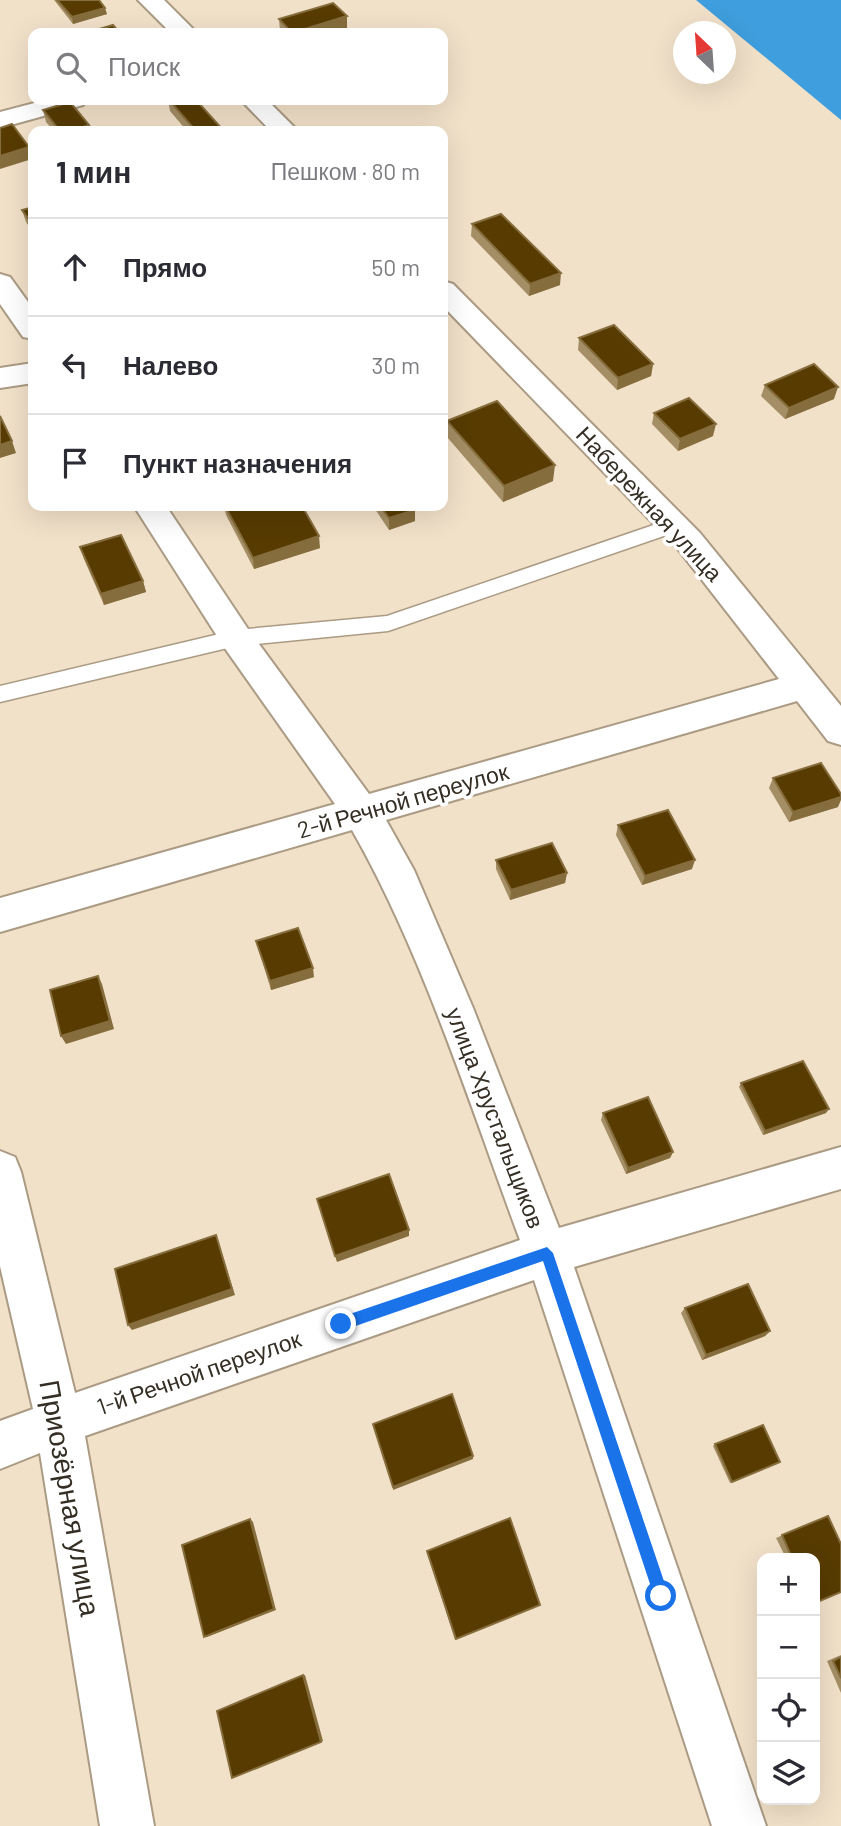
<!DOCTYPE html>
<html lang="ru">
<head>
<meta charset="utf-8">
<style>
  body { margin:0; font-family:Barlow,sans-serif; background:#f7f7f7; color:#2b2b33 }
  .controls { position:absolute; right:21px; bottom:21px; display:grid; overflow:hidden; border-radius:14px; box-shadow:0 7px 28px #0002 }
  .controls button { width:63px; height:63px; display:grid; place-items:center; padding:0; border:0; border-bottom:2px solid #e1e1e2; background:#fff; color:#2b2b33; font:35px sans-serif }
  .compass { position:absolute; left:673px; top:21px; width:63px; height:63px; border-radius:50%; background:#fff; box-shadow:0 7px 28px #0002; rotate:335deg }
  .stop { position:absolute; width:21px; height:21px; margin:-16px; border:5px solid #1a73e8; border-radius:50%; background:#fff }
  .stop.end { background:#1a73e8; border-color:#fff; box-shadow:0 2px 7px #0008 }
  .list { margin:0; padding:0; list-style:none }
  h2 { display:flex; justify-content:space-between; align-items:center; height:91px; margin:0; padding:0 28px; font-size:30px }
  h2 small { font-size:23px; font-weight:400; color:#7c7c81 }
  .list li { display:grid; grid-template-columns:46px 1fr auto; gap:21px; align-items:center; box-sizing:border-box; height:98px; padding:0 28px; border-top:2px solid #e1e1e2 }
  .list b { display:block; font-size:26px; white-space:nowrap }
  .list em { font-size:23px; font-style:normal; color:#7c7c81 }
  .icon { flex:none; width:38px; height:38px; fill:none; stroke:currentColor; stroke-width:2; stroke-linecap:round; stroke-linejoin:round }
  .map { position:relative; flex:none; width:841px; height:1826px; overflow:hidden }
  .search { position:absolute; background:#fff; box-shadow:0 7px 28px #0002; left:28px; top:28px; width:420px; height:77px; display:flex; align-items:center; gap:18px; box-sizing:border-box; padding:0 24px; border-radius:14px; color:#7c7c81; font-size:26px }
  .panel { position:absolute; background:#fff; box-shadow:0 7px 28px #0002; left:28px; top:126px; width:420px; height:385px; border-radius:14px }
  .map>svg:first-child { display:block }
</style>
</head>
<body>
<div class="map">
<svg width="841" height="1826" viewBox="0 0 841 1826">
  <rect width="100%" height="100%" fill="#f2e1c9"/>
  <!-- water -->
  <polygon fill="#3f9edd" points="696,0 841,0 841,120"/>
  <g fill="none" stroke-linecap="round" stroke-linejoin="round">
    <!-- lane casing -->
    <g stroke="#ab9b84" stroke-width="3">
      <polygon id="lane" points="674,518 681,520 683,525 681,530 388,631 236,646 0,702 0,686 236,630 387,616"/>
    </g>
    <!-- street casing -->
    <g stroke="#ab9b84" stroke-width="4">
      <g id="street">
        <polygon points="138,0 164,0 197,33 171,33"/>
        <polygon points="46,100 87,100 83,105 0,128 0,112"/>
        <polygon points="241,100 267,100 298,131 271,131"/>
        <polygon points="0,274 10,277 33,309 33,339 23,337 0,304"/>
        <path d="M443 281 453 284 700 533 841 706V745L828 741 797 701 386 820 414 870 473 1008 559 1228 841 1147V1189L574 1267 766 1826H712L534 1280 85 1436 154 1826H100L40 1453 0 1469V1421L33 1409 0 1266V1151L15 1157 21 1172 75 1393 520 1240C470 1106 423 954 352 830L0 932V898L335 804 224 647 134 506H166L248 629 369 794 779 679 678 549 443 306Z"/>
        <polygon points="33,363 33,383 0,388 0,368"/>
      </g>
    </g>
    <!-- lane -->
    <use href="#lane" fill="#fff" fill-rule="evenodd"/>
    <!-- street -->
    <use href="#street" fill="#fff" fill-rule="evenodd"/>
  </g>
  <!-- wall -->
  <g fill="#a48e65">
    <polygon points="54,0 99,0 107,14 73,24"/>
    <polygon points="279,19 347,28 331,33 282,33 280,31"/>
    <polygon points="168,100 196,100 224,131 187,131 170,111"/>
    <polygon points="43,110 89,125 91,131 54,131 46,122"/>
    <polygon points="33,207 33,232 26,222 22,210"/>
    <polygon points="472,224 560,285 529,296 471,236"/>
    <polygon points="579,338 653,364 651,376 617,390 578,350"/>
    <polygon points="765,385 834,399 785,419 761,396"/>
    <polygon points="654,413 713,436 678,451 652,424"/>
    <polygon points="447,421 553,481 503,502 447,437"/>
    <polygon points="224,506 302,506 320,548 254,569 226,515"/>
    <polygon points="373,506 412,506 415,521 389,530"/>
    <polygon points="80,547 143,581 146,592 104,605 84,559"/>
    <polygon points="773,778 838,807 789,822 769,788"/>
    <polygon points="618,825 692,869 642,885 616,835"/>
    <polygon points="496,860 567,873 565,883 510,900 496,869"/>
    <polygon points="256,941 314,977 271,990"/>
    <polygon points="741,1083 826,1113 763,1135 739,1087"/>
    <polygon points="603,1113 673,1152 670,1158 626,1174 601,1120"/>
    <polygon points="685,1308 770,1331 765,1336 702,1360 681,1313"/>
    <polygon points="715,1444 777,1464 730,1483 713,1446"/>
    <polygon points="828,1516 815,1558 786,1558 776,1538"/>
    <polygon points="427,1551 540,1605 455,1640"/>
    <polygon points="841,1655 841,1693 827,1661"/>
  </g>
  <!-- shaded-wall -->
  <g fill="#866d3d">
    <polygon points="105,8 107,14 73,24 72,17"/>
    <polygon points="347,16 347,28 331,33 292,33"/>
    <polygon points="89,125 91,131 71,131"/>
    <polygon points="29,147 32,159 0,169 0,156"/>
    <polygon points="561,273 560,285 529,296 530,284"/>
    <polygon points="653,364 651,376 617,390 618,378"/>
    <polygon points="838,387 834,399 785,419 789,408"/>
    <polygon points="716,424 713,436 678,451 680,439"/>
    <polygon points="12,441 16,453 0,458 0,445"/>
    <polygon points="555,465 553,481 503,502 504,486"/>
    <polygon points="415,510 415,521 389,530 389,518"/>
    <polygon points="319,536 320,548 254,569 253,558"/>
    <polygon points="143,581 146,592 104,605 101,594"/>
    <polygon points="841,797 841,800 838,807 789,822 793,812"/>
    <polygon points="695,860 692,869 642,885 645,876"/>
    <polygon points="567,873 565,883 510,900 511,890"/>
    <polygon points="313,968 314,977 271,990 270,981"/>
    <polygon points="98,976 102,984 114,1029 66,1044 61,1036"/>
    <polygon points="829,1109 826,1113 763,1135 765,1131"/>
    <polygon points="673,1152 670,1158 626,1174 628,1168"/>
    <polygon points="409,1230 409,1236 337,1262 335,1256"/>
    <polygon points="216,1235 235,1295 132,1330 128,1325"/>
    <polygon points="770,1331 765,1336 702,1360 706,1355"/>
    <polygon points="473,1456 473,1459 393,1490 393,1487"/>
    <polygon points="250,1519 253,1522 276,1610 207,1637 204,1637"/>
    <polygon points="303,1675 305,1675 323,1741 321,1742"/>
  </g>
  <!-- building -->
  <g fill="#573b01" stroke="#866d3d" stroke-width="2">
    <polygon points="57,0 99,0 105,8 72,17"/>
    <polygon points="333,3 347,16 292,33 279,19"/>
    <polygon points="113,25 120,33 86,33"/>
    <polygon points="169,100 196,100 224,131 196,131"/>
    <polygon points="70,102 89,125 71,131 60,131 43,110"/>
    <polygon points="12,124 29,147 0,156 0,128"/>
    <polygon points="33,207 33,225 22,210"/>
    <polygon points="501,214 561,273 530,284 472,224"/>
    <polygon points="614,325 653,364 618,378 579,338"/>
    <polygon points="814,364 838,387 789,408 765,385"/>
    <polygon points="689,398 716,424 680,439 654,413"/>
    <polygon points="497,401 555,465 504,486 447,421"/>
    <polygon points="0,416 12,441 0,445"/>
    <polygon points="225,506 302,506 319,536 253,558"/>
    <polygon points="380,506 412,506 415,510 389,518"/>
    <polygon points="121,535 143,581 101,594 80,547"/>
    <polygon points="821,763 841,794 841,797 793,812 773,778"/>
    <polygon points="668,810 695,860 645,876 618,825"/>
    <polygon points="552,843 567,873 511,890 496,860"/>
    <polygon points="298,928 313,968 270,981 256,941"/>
    <polygon points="98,976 110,1021 61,1036 50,990"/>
    <polygon points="803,1061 829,1109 765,1131 741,1083"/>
    <polygon points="648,1097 673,1152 628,1168 603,1113"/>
    <polygon points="389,1174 409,1230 335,1256 317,1199"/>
    <polygon points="216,1235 232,1289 128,1325 115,1269"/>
    <polygon points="748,1284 770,1331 706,1355 685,1308"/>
    <polygon points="452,1394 473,1456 393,1487 373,1424"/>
    <polygon points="763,1425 780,1462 732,1482 715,1444"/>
    <polygon points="828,1516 841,1544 841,1592 815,1603 815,1558 792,1558 782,1535"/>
    <polygon points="510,1518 540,1605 456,1639 427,1551"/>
    <polygon points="250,1519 274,1609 204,1637 182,1545"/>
    <polygon points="841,1657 841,1678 833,1661"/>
    <polygon points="303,1675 321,1742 232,1778 217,1711"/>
  </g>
  <!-- route -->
  <polygon fill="#1a73e8" points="547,1247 553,1253 669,1596 666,1602 661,1604 656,1602 654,1596 543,1261 341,1331 335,1324 341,1317"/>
  <g text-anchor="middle" stroke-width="7" stroke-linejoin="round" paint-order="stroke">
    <!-- street labels -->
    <g font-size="23" fill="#342e24" stroke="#fff">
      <text transform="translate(649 504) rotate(47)" y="8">Набережная улица</text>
      <text transform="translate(403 801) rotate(-16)" y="8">2-й Речной переулок</text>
      <text transform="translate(495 1118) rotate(69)" y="8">улица Хрустальщиков</text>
      <text transform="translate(199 1373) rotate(-19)" y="8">1-й Речной переулок</text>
    </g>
    <!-- near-street labels -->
    <g font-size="28" fill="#342e24" stroke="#fff">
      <text transform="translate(70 1498) rotate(80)" y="10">Приозёрная улица</text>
    </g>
  </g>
</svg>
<div class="controls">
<button>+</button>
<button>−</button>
<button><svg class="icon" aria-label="locate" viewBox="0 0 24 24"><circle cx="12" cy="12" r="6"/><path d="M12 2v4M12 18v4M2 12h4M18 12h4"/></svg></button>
<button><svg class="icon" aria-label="layers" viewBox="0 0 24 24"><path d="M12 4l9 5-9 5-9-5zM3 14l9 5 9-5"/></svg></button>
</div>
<svg class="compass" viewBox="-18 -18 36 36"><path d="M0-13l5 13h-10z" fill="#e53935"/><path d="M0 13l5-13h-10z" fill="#7c7c81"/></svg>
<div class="stop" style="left:661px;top:1596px"></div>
<div class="stop end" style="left:341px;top:1324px"></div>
<div class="search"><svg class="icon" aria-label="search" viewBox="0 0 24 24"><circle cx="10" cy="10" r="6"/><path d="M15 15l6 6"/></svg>Поиск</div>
<section class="panel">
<h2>1 мин<small>Пешком · 80 m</small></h2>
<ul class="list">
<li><svg class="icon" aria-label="ahead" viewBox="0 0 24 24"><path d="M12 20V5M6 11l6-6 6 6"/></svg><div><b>Прямо</b></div><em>50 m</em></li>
<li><svg class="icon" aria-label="left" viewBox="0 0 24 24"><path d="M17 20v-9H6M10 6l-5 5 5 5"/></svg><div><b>Налево</b></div><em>30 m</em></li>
<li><svg class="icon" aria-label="arrive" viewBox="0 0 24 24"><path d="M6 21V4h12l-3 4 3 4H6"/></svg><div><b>Пункт назначения</b></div></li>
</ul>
</section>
</div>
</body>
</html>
